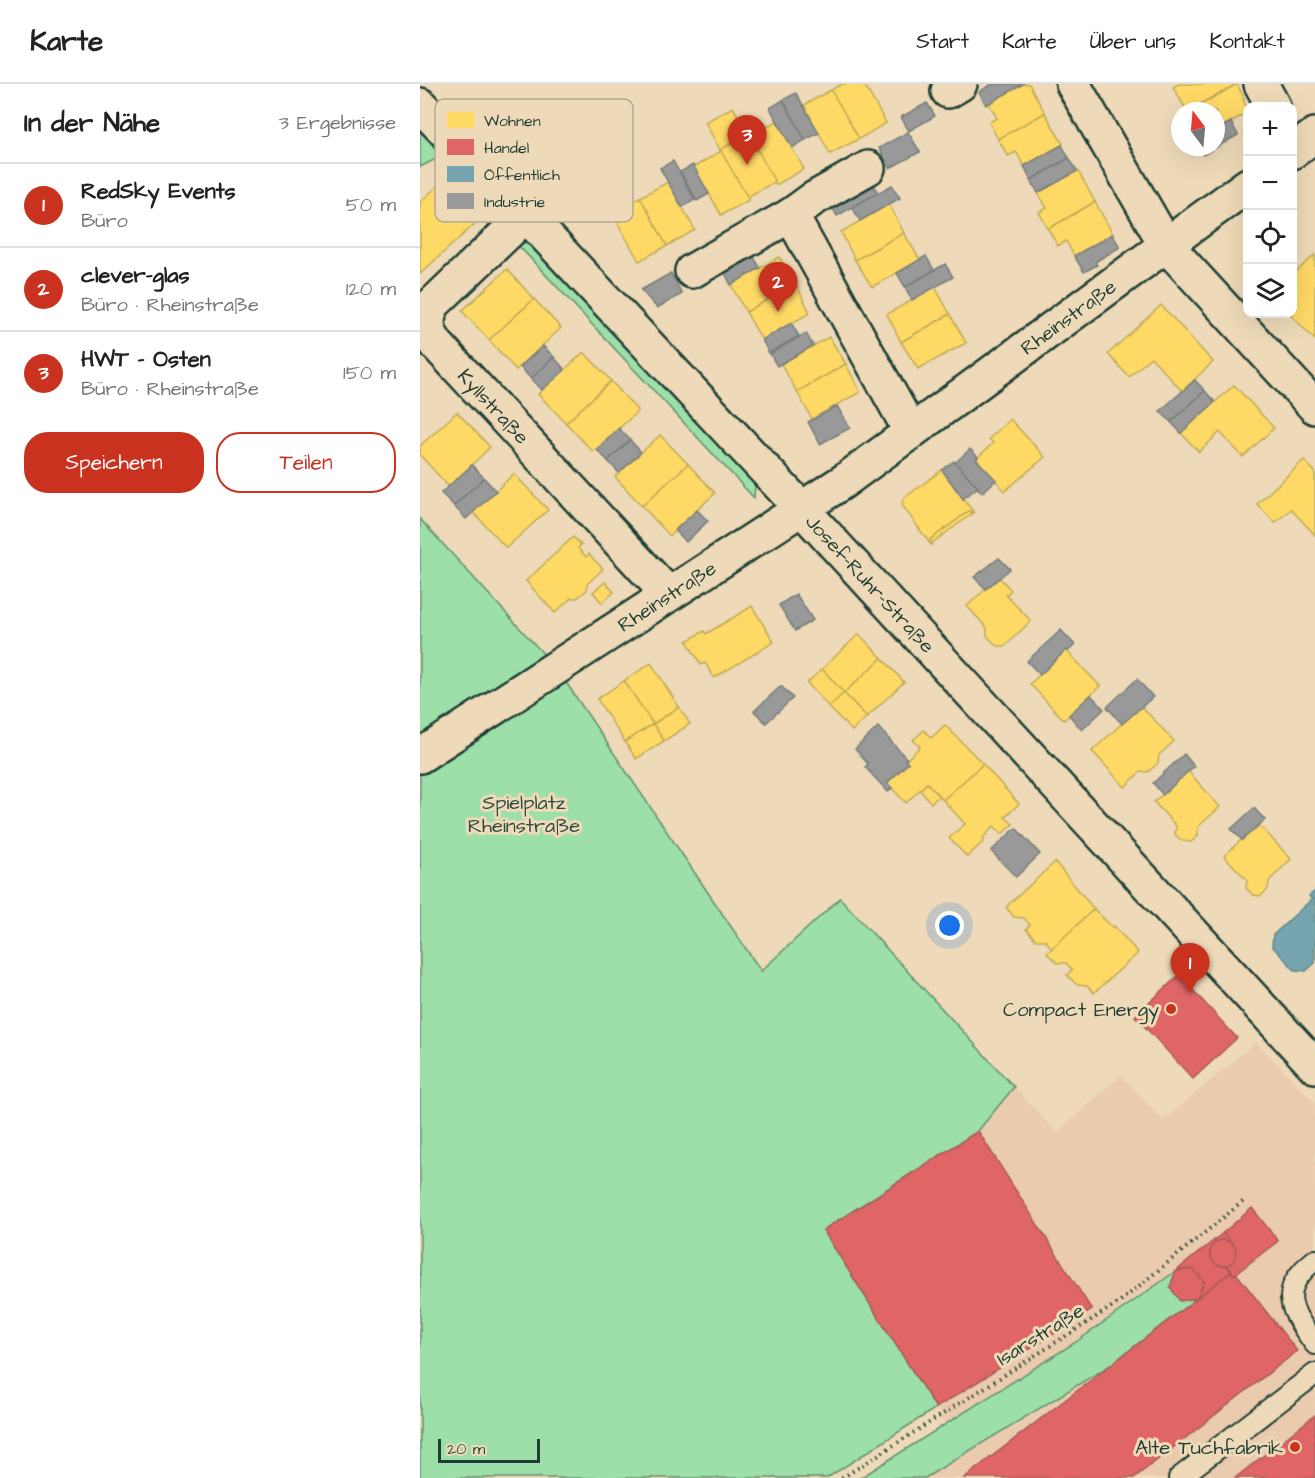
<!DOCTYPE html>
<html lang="de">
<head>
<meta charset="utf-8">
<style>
  body { margin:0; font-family:"Architects Daughter",sans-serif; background:#f6f6f6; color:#222 }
  .controls { position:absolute; right:18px; top:18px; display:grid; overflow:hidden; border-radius:12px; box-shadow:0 6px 24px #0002 }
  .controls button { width:54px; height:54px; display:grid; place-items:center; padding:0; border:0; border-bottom:2px solid #e0e0e0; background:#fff; color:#222; font:30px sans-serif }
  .compass { position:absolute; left:751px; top:18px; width:54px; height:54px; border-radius:50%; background:#fff; box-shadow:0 6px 24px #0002; rotate:344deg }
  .scale { position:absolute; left:18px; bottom:15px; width:102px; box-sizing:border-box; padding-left:6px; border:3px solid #1f3d34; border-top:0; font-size:16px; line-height:21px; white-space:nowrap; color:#1f3d34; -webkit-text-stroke:4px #eedab8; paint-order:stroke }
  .you { position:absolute; left:530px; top:842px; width:21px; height:21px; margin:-15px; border:4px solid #fff; border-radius:50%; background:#1a73e8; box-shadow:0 0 0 9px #1a73e833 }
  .badge { display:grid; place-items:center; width:39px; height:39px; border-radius:50%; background:#c8321e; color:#fff; font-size:20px; font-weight:700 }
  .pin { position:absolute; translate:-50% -50px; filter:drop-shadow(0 2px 3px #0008) }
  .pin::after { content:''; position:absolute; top:32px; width:21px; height:18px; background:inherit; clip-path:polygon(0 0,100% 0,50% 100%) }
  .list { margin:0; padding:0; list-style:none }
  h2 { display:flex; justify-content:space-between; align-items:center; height:78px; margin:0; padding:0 24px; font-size:26px }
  h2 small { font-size:20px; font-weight:400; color:#767676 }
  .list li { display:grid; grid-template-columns:39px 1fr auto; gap:18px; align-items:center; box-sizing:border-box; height:84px; padding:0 24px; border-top:2px solid #e0e0e0 }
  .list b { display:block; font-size:22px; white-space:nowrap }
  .list p { margin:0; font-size:20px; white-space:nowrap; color:#767676 }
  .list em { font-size:20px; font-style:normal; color:#767676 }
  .actions { display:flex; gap:12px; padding:18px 24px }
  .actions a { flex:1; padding:14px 0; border:2px solid #c8321e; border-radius:24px; text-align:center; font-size:21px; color:#c8321e }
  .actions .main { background:#c8321e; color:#fff }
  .icon { flex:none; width:33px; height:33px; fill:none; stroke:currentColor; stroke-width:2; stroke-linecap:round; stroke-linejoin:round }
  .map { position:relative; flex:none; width:895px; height:1394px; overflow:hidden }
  header { display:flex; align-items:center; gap:36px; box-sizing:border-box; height:84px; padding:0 30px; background:#fff; border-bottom:2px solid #e0e0e0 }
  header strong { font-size:28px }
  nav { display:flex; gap:33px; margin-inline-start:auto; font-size:21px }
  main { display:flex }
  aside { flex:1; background:#fff }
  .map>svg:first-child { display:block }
</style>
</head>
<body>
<header>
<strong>Karte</strong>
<nav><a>Start</a><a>Karte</a><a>Über uns</a><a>Kontakt</a></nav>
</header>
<main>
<aside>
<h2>In der Nähe<small>3 Ergebnisse</small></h2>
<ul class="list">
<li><span class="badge">1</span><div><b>RedSky Events</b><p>Büro</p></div><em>50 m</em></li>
<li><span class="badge">2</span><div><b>clever-glas</b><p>Büro · Rheinstraße</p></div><em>120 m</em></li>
<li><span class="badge">3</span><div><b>HWT – Osten</b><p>Büro · Rheinstraße</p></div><em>150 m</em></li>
</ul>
<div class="actions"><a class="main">Speichern</a><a>Teilen</a></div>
</aside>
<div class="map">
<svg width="895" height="1394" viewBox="0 0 895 1394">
  <rect width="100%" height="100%" fill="#eedab8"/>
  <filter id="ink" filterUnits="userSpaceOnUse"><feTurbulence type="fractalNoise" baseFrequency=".0167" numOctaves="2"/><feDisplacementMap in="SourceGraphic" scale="12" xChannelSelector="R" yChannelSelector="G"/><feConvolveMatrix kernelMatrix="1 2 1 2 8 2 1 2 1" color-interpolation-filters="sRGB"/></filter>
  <g filter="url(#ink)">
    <!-- built -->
    <polygon fill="#eacbae" points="836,958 895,1019 895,1394 505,1394 539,1371 516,1324 403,1146 558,1047 594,1003 637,1049 701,991 743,1037"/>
    <!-- green -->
    <g fill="#9ddfa9" stroke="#5e8e6e" stroke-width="1.5">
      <polygon points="0,40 80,126 76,137 18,74 0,83"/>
      <polygon points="111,158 335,400 334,414 97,160"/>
      <polygon points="0,435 129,576 0,659"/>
      <polygon points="141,591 341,887 420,814 594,1003 558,1047 403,1146 516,1324 407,1394 0,1394 0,682"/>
      <polygon points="756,1187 750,1203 760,1217 777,1214 689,1282 505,1394 440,1394 656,1258"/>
    </g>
    <!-- homes -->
    <g fill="#ffd966" stroke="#bcaa57" stroke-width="1.5">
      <polygon points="422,0 444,0 466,39 439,55 411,6"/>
      <polygon points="603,0 609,0 625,29 578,55 569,38 577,34 569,19"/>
      <polygon points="759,0 817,0 767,27 753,3"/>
      <polygon points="817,0 824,14 823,15 828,28 811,38 796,46 796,27 770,27"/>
      <polygon points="411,6 439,55 410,70 384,21"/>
      <polygon points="313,23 329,50 300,66 285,38"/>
      <polygon points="625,29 643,60 604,82 596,68 588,72 578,55"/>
      <polygon points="357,37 384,85 356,101 329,52"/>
      <polygon points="329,50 355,98 327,113 300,66"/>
      <polygon points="301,67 329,116 301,131 274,83"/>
      <polygon points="658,87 675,118 628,145 619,128 627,124 618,109"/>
      <polygon points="248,98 275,146 247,162 220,113"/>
      <polygon points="20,100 56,139 0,190 0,118"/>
      <polygon points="220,113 247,162 219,177 192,129"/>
      <polygon points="675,118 693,150 654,172 646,157 638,162 628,145"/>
      <polygon points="469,120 484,149 435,176 421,148"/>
      <polygon points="484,149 500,176 452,203 435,176"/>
      <polygon points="895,171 895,256 870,230 872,230 872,191"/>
      <polygon points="359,173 376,200 326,228 311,201"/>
      <polygon points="87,185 114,215 69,256 42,227"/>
      <polygon points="376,200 390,229 342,256 326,228"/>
      <polygon points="515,203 530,230 481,258 467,230"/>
      <polygon points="114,215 141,244 96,286 69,256"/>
      <polygon points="741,221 793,278 762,307 731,273 709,293 688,270"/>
      <polygon points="530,230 546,259 498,285 481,258"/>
      <polygon points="409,253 426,280 377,308 361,280"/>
      <polygon points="164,268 191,297 146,339 118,310"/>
      <polygon points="426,280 440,308 392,335 377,308"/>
      <polygon points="191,297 218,327 173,368 146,339"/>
      <polygon points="814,301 854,344 823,373 800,348 779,368 761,349"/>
      <polygon points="37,328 70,363 29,403 0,371 0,362"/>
      <polygon points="590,335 625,373 585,407 556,375 573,359 569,355"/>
      <polygon points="240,351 268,380 222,422 195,393"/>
      <polygon points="884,376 895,388 895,451 871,425 855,439 837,420"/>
      <polygon points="268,380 295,409 250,452 222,422"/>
      <polygon points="522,386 554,429 552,430 549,427 510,456 512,459 511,461 482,421 483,415"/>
      <polygon points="94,390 128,426 86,464 53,428"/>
      <polygon points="549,427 552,430 512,459 510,456"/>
      <polygon points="153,453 161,461 158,464 166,473 169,470 183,485 167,500 167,506 157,514 151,514 135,529 106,497"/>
      <polygon points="579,493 591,506 586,511 611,537 585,562 577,562 567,552 567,544 547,522"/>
      <polygon points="185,498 194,508 182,519 173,508"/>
      <polygon points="332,522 354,558 294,594 285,579 281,581 267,557 284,547 286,550"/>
      <polygon points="439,550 462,574 424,609 402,585"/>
      <polygon points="646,566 680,602 644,636 610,600"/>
      <polygon points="462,574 484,598 447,633 424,609"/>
      <polygon points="231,579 259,623 233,640 204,597"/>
      <polygon points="402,585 424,609 409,623 387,599"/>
      <polygon points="204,597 233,640 205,658 177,615"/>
      <polygon points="424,609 447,633 432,647 409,623"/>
      <polygon points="721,622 754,657 739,671 738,679 728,688 721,687 705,703 672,667"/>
      <polygon points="259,623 270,640 244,657 233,640"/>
      <polygon points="233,640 244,657 216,675 205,658"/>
      <polygon points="525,641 563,680 523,716 507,699 486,719 467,699 488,679 485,677 500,663 493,656 504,646 511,654"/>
      <polygon points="563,680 599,720 585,733 593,740 582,750 574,742 563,754 564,757 547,773 529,754 545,740 523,716"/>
      <polygon points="768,687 800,723 778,743 778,752 771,758 762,757 755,750 756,742 734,718"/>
      <polygon points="507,699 519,712 511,719 500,706"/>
      <polygon points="838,740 871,775 849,797 848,805 841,812 833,811 826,804 827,796 804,772"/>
      <polygon points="635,778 674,825 632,865 625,856 616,856 606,845 610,841 604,834 594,833 586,823"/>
      <polygon points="674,825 692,843 694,842 718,869 674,909 667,902 657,901 647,891 652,886 646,879 637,879 627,869"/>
    </g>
    <!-- shops -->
    <g fill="#e06666" stroke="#a65a57" stroke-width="1.5">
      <polygon points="759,891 817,954 773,995 715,932"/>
      <polygon points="558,1047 672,1226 516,1324 403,1146"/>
      <polygon points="832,1124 858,1157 814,1191 807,1181 814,1175 815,1167 803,1149"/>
      <polygon points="803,1149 813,1161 806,1157 798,1157 791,1164 790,1172 796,1180 801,1182 807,1181 811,1188 777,1214 784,1198 773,1185 756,1187"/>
      <circle cx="803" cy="1169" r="13"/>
      <polygon points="773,1185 784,1198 777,1214 760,1217 750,1203 756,1187"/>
      <polygon points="811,1188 814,1191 816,1189 877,1267 714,1394 544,1394"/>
      <polygon points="895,1331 895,1394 815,1394"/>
    </g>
    <!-- public -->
    <polygon fill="#76a5af" stroke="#5c868a" stroke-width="1.5" points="895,807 895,879 886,887 875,886 852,862 853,851 892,815 889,812"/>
    <!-- industry -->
    <g fill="#999" stroke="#747d7b" stroke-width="1.5">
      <polygon points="572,0 603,0 566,21 559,8"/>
      <polygon points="376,9 399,49 385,56 363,16"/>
      <polygon points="363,16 385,56 372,64 350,24"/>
      <polygon points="507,19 515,32 489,47 481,33"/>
      <polygon points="811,38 818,51 783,71 779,63 796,63 796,46"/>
      <polygon points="488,48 500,68 470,84 459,64"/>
      <polygon points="642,61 649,74 611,96 604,82"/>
      <polygon points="649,74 657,87 618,109 611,96"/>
      <polygon points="253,77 275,116 262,123 240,84"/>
      <polygon points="273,81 289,110 277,117 260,88"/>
      <polygon points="451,96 458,109 417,132 410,119"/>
      <polygon points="472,101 480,114 440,137 432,123"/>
      <polygon points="692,150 700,163 675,178 677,181 664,188 654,172"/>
      <polygon points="333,171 340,184 311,201 304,187"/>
      <polygon points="506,172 514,186 485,203 477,189"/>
      <polygon points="525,180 533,193 492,216 485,203"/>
      <polygon points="251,189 262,210 237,224 221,206"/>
      <polygon points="371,239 379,252 349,269 342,256"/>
      <polygon points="386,249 393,262 357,282 350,270"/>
      <polygon points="123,262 134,273 111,295 100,283"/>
      <polygon points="134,273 145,286 122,306 111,295"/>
      <polygon points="775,296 785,307 751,338 740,327"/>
      <polygon points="785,307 795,318 761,349 751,338"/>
      <polygon points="417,322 430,344 400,360 388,338"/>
      <polygon points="199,344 210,356 188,377 177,366"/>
      <polygon points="210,356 221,368 199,389 188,377"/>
      <polygon points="550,365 558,373 556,375 576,396 562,409 535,379"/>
      <polygon points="534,377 558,403 543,415 522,386"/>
      <polygon points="52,381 64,394 34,422 21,409"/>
      <polygon points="64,394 76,407 46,435 34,422"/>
      <polygon points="277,426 288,437 266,458 255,446"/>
      <polygon points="579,474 590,485 566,505 554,493"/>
      <polygon points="376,510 393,536 375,547 359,521"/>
      <polygon points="641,546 655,561 648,567 646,566 620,591 607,577"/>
      <polygon points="717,595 733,613 702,640 687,623"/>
      <polygon points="361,602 373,614 346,639 334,627"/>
      <polygon points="671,611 684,625 662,646 649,631"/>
      <polygon points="458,643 487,675 485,677 488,679 467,699 472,704 468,708 445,683 448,680 435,665"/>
      <polygon points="764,670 774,682 743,711 733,699"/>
      <polygon points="834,724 845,736 822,756 811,745"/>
      <polygon points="596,744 620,770 596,793 571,767"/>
    </g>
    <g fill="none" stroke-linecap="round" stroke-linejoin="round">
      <!-- service casing -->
      <g stroke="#1f3d34" stroke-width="24">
        <g id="service">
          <path d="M895 1176C856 1206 871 1227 895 1260"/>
          <polyline points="759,1394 895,1290"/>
        </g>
      </g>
      <!-- minor casing -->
      <g stroke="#1f3d34" stroke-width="38">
        <g id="minor">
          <polyline points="653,0 746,161 895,323"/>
          <polyline points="841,0 853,22"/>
          <polyline points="528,7 540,0"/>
          <path id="s1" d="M0 21 121 147 381 424 895 982"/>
          <polyline points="872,68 895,51"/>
          <path id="s2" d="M106 131 13 220C5 236 7 248 18 262L248 510"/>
          <polyline points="371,131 491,348"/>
          <polyline points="272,187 371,131 393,115 448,84"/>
          <path id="s3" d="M0 672 424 397 828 101"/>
        </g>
      </g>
      <!-- path -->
      <polyline stroke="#1f3d34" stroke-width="4" stroke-dasharray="1.5 4.5" stroke-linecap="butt" points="422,1394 698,1219 825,1116"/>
      <!-- service -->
      <use href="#service" stroke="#eedab8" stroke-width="20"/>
      <!-- minor -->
      <use href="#minor" stroke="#eedab8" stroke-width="33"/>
    </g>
  </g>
  <!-- markers -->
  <g fill="#c8321e" stroke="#eedab8" stroke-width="2">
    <circle cx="751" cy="925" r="6"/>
    <circle cx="875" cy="1363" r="6"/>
  </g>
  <g text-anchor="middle" stroke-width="6" stroke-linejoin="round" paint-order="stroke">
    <!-- street labels -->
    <g font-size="20" fill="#1f3d34" stroke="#eedab8">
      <text dy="7" stroke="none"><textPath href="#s3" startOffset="783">Rheinstraße</textPath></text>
      <text dy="7" stroke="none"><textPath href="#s2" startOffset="256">Kyllstraße</textPath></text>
      <text dy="7" stroke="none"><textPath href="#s1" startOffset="657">Josef-Ruhr-Straße</textPath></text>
      <text dy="7" stroke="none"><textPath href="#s3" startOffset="294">Rheinstraße</textPath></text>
      <text transform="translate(620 1250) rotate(-32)" y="7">Isarstraße</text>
    </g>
    <!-- park labels -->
    <g font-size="20" fill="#2c4d40" stroke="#eedab8">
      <text x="104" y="725">Spielplatz<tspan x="104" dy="23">Rheinstraße</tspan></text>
    </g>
    <!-- poi labels -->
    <g font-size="20" fill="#1f3d34" stroke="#eedab8" text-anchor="end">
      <text x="739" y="932">Compact Energy</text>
      <text x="863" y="1370">Alte Tuchfabrik</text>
    </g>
  </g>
  <!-- legend -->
  <rect x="15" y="15" width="198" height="123" rx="9" fill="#eedab8" stroke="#b0ab90" stroke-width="1.5"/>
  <rect x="27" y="28" width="27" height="16" fill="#ffd966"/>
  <rect x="27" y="55" width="27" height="16" fill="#e06666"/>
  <rect x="27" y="82" width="27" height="16" fill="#76a5af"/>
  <rect x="27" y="109" width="27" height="16" fill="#999"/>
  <g font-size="16" fill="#1f3d34">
    <text x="64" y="42">Wohnen</text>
    <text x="64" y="69">Handel</text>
    <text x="64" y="96">Öffentlich</text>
    <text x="64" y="123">Industrie</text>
  </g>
</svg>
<div class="controls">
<button>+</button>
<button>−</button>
<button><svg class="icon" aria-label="locate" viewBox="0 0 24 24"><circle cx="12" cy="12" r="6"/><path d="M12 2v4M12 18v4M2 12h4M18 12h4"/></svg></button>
<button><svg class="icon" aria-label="layers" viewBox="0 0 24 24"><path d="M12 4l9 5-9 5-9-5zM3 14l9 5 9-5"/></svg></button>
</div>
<svg class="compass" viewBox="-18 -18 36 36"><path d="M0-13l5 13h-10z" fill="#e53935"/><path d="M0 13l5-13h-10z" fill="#767676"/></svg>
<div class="scale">20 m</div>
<div class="you"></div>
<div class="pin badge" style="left:770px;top:909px">1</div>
<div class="pin badge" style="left:358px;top:228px">2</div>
<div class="pin badge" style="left:327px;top:81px">3</div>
</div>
</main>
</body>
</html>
